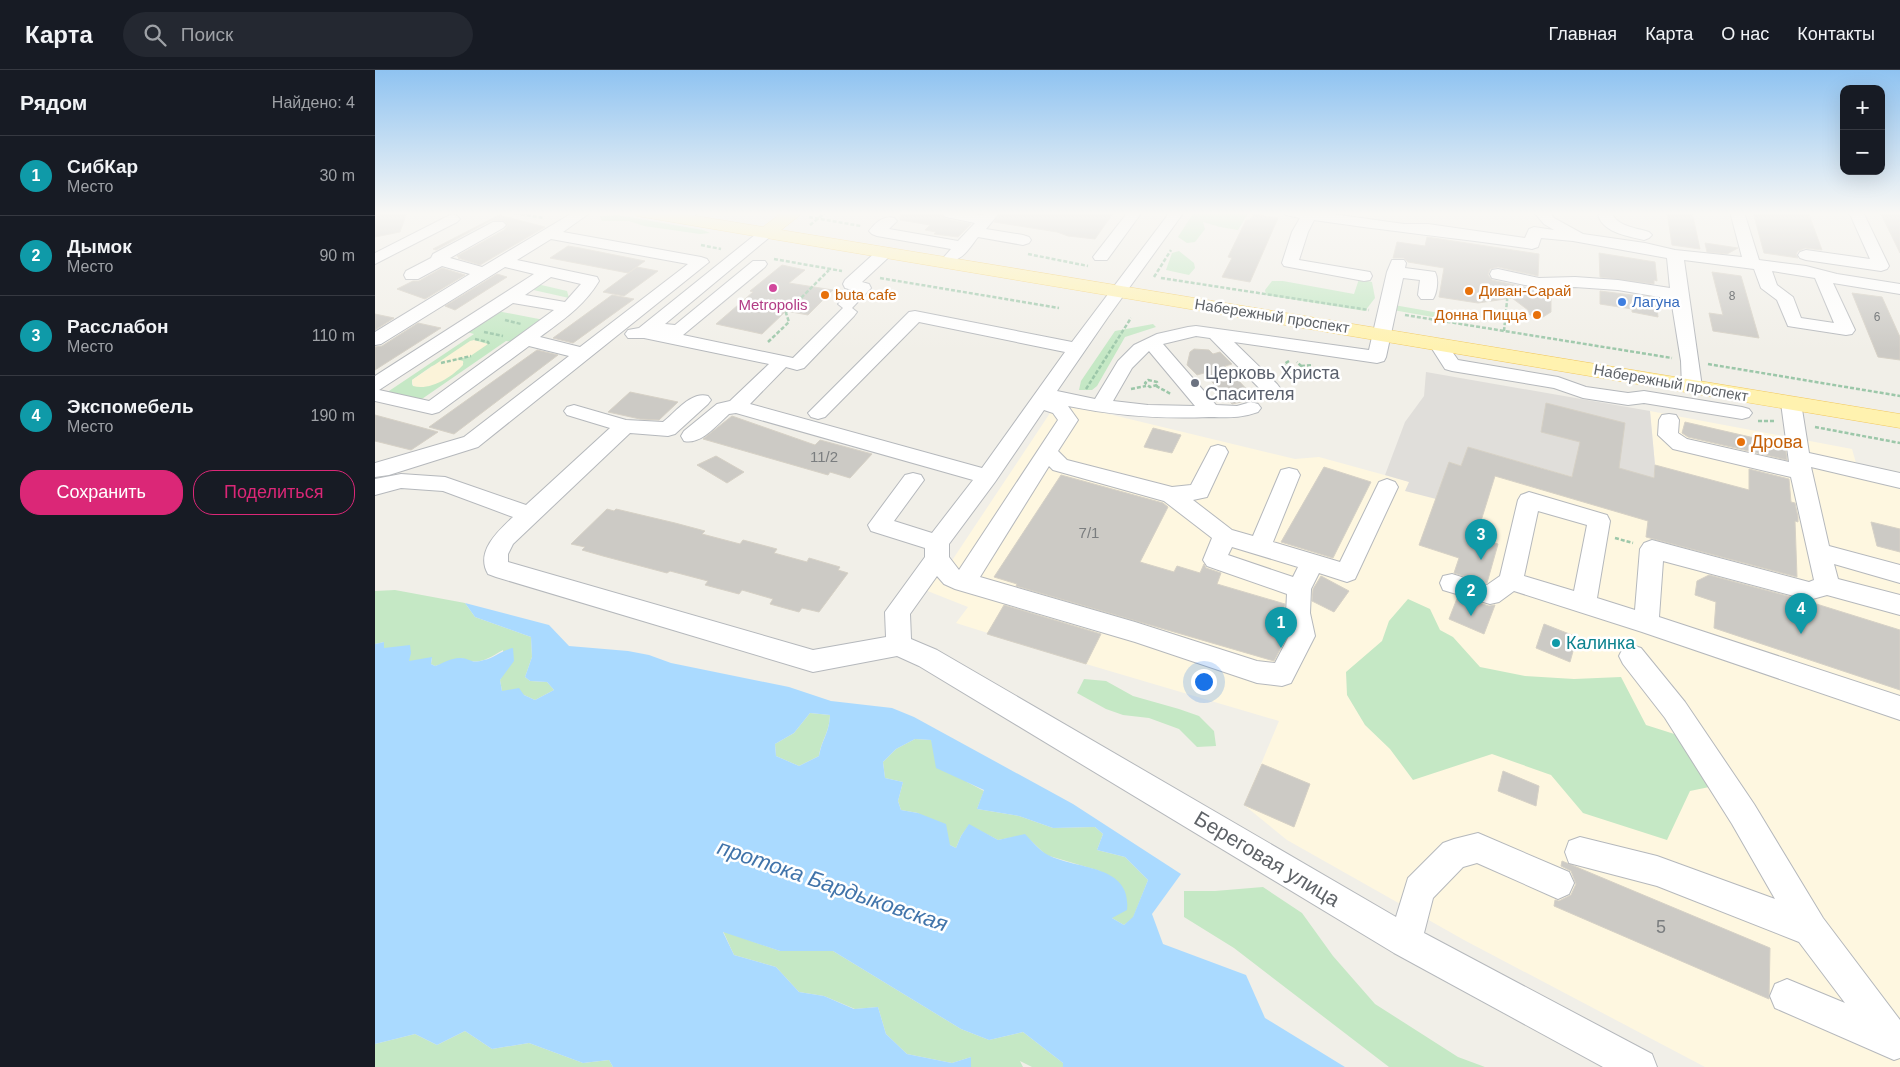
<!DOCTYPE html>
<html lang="ru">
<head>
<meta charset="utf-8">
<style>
  body { margin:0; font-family:Helvetica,sans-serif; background:#242831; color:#f1f3f6 }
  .controls { position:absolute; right:15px; top:15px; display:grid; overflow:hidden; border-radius:10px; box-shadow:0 5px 20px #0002 }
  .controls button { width:45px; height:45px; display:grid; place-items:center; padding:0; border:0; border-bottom:1px solid #363941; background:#171b24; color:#f1f3f6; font:25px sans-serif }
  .you { position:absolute; left:828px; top:611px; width:18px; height:18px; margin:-12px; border:4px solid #fff; border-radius:50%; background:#1a73e8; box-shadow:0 0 0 8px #1a73e833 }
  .badge { display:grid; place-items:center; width:32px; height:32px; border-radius:50%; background:#db2777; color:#fff; font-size:16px; font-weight:700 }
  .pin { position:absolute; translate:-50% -41px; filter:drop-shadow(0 1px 2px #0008) }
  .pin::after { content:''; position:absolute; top:26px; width:18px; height:15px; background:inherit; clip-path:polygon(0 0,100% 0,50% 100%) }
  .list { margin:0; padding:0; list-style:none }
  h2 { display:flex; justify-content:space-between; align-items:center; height:65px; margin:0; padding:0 20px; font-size:21px }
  h2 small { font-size:16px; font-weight:400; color:#9ea1a6 }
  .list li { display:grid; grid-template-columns:32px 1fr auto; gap:15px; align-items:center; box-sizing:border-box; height:80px; padding:0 20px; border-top:1px solid #363941 }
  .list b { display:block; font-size:19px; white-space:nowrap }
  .list p { margin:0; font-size:16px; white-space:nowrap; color:#9ea1a6 }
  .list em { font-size:16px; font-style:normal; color:#9ea1a6 }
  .actions { display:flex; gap:10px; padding:15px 20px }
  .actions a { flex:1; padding:11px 0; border:1px solid #db2777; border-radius:20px; text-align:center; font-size:18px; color:#db2777 }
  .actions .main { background:#db2777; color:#fff }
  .icon { flex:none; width:28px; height:28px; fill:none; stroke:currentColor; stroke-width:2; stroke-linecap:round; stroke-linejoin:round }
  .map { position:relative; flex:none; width:1525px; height:997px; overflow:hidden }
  header { display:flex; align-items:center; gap:30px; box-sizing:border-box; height:70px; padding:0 25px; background:#171b24; border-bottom:1px solid #363941 }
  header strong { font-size:24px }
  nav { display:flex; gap:28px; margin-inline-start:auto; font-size:18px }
  .search { width:350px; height:45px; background:#242831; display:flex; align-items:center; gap:12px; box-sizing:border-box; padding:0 18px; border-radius:28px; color:#9ea1a6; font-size:19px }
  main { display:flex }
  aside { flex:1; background:#171b24 }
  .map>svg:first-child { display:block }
</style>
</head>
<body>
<header>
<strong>Карта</strong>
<div class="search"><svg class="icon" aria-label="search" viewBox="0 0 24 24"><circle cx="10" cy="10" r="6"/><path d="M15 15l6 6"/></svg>Поиск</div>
<nav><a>Главная</a><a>Карта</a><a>О нас</a><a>Контакты</a></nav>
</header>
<main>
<aside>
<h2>Рядом<small>Найдено: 4</small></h2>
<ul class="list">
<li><span class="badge" style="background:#0f9aa8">1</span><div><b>СибКар</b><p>Место</p></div><em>30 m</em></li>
<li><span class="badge" style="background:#0f9aa8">2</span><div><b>Дымок</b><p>Место</p></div><em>90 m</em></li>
<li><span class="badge" style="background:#0f9aa8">3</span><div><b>Расслабон</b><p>Место</p></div><em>110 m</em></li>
<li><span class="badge" style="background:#0f9aa8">4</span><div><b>Экспомебель</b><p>Место</p></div><em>190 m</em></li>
</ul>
<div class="actions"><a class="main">Сохранить</a><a>Поделиться</a></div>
</aside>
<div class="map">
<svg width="1525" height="997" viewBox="0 0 1525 997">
  <rect width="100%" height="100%" fill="#f1efe8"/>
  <!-- commercial -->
  <polygon fill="#fef7e0" points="691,337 713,339 920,389 944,387 1035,412 1030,421 1074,392 1093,377 1276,429 1280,395 1275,341 1477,379 1481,393 1525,402 1525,997 1330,997 1089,870 912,770 869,735 904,651 711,594 581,553 593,537 550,520 561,503 574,495 675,343"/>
  <!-- industrial -->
  <polygon fill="#e0deda" points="1051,302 1275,341 1280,395 1276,429 1093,377 1086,396 1075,392 1061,429 1030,421 1034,412 1010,405 1030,352 1049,326"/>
  <!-- green -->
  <g fill="#c5e8c5" fill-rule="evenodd">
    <polygon points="819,142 874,142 863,160 845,157 828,152 830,159 820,172 812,173 803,167"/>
    <polygon points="242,145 328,160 335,163 325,164 269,156 254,151 227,151 224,146"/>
    <polygon points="804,181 819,193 820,198 814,205 791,200 797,183"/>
    <polygon points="984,209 997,212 1000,228 990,241 891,225 890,220 897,211 908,211 979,224"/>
    <polygon points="162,214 192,221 194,228 154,219"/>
    <polygon points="1019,235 1070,244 1069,249 1018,240"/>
    <path d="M122 241 169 250 138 272 131 271 44 331 11 323 99 264 92 262ZM81 290 89 292 38 316 37 314V310L57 296Z"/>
    <polygon points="778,254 781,257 750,267 722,316 717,320 704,320 706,311 740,261"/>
    <path d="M20 520 90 533 100 547 156 567 157 587 150 607 155 611 172 612 179 620 160 630 149 625 127 621 125 610 130 601 128 580C112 589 104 596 86 588L60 596 56 594 57 588 34 592 8 578 9 572 0 574V521Z"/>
    <polygon points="1033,529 1055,539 1065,560 1078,567 1105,597 1150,606 1199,609 1246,607 1271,655 1315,669 1339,716 1315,721 1292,770 1208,743 1176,705 1117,684 1038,710 1015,679 990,655 972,625 971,602 1007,571 1014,551"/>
    <polygon points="709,609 731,611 758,626 804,639 824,646 839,661 841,676 822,677 804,659 774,648 748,645 731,639 702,623"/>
    <path d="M435 643 455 645C454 664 447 668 444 686L424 696 401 686 400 674 419 663Z"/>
    <polygon points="540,669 556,670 592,712 609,721 602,739 644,746 678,758 720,757 728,764 722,780 750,787 773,810 758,848 749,855 737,848 725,801 671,785 650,765 623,770 594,755 586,766 581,778 575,775 543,743 526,740 523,731 528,712 510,708 508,692 521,679"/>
    <polygon points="888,817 927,843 958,886 1000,934 1083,987 1110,997 1014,997 859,878 809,847 809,821 840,821"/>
    <polygon points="348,861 405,881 458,881 586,959 614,970 648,962 688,993 688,997 657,997 645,991 648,997 596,997 596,987 577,993 532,984 511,964 503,937 480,939 449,926 424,922 401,897 359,885"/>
    <polygon points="90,961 117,979 154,973 208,993 234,990 238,997 0,997 0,974 40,964 62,975"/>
  </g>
  <!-- sand -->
  <path fill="#fbf3d9" d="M99 270 113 274 94 287 81 289 88 291V295C77 307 55 321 38 316L37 310 95 271Z"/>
  <!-- water -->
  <path fill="#aadaff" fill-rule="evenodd" d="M90 533 174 555 194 576 253 581 274 585 296 593 414 617 456 631 517 638 539 647 698 734 806 804 777 844 788 874 871 905 890 948 970 997H688V993L648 962 614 970 586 959 458 881H405L348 862 359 885 401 897 424 922 449 926 479 939 503 937 511 964 532 984 577 993 596 987V997H238L234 990 208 993 154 973 117 979 90 961 62 975 40 964 0 974V574L9 572V578L35 575 36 583 34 591 57 587 56 594 60 596C68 593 78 587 86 588 97 589 95 594 109 590 119 588 127 580 138 578L139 591 125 610 127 621 144 618 149 625 160 630 179 620 172 612 155 611 150 607 157 587 156 567 100 547ZM435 643 455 645C454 664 447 669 444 686L424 696 401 686 400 674 419 663ZM540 669 556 670 561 698 609 720 602 739 644 746 678 758 720 757 728 764 722 780 750 787 773 810 758 847 749 855 737 848 752 840C757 794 702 800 673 785 665 781 657 771 650 764L623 770 594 754 586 766 581 778 575 775 571 754 543 743 526 740 523 731 528 712 510 708 508 692 521 679Z"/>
  <!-- building -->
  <g fill="#cccac5" stroke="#d6d1c6">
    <polygon points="8,142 32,142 25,162 0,167 0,144"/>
    <polygon points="526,142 568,142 566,144 571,149 596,154 583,167 559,164 561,162 550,160 555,155 525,150"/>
    <polygon points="627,142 670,142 681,143 683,142 739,142 720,169 693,166 682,162 619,152"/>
    <polygon points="1292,142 1317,142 1325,179 1297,175"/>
    <polygon points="1378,142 1433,142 1447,180 1430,178 1423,181 1421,184 1423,188 1389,183"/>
    <polygon points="1505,142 1525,142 1525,183"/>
    <polygon points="878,144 903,148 875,212 847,207 857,188 853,187 871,150 875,150"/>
    <polygon points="124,145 170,157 105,195 83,188 85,187 82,186 129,160 133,155 129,151 117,150 61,180 58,179"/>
    <polygon points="1052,167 1164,184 1163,206 1123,197 1115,199 1113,205 1117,210 1163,220 1163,224 1176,226 1176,242 1168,247 1155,245 1153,240 1137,228 1103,233 1064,227 1069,198 1033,192 1029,188 1018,188 1022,172 1050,176"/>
    <polygon points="1330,173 1363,178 1352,184 1332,182"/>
    <polygon points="193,176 205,178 270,191 253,203 175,188"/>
    <polygon points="1224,183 1280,192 1282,211 1279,210 1279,214 1225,207"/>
    <polygon points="407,195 430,200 414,213 458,220 433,245 411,241 387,264 341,254 378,222 375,221"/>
    <polygon points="262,197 283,201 249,226 228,222"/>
    <polygon points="67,198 90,205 50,229 22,219 38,211 44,211"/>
    <polygon points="1337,202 1366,206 1384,268 1338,261 1334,243 1348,245"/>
    <polygon points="122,204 132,207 80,240 70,236"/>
    <polygon points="1225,221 1281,228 1283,247 1257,242 1257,239 1225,234"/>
    <polygon points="1477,223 1507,227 1525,267 1525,290 1503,287"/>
    <polygon points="237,225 259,229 198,273 178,268"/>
    <polygon points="0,244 19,248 0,260"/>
    <polygon points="43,253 66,258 0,300 0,277 7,276"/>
    <polygon points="819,279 834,280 838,284 845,282 857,294 850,296 877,325 876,330 857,334 829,303 822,305 812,295 815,282"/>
    <polygon points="162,280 183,285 79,364 54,357"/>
    <polygon points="255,322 303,332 284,350 265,349 233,342"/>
    <polygon points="1171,333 1250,353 1244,398 1279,408 1280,395 1374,420 1374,399 1414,409 1416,432 1420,433 1423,447 1423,452 1420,451 1422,507 1271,467 1273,451 1120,406 1101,467 1123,474 1112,513 1079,503 1084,488 1044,475 1074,392 1086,396 1093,377 1197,407 1205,372 1166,362"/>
    <polygon points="0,345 41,356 63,362 36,380 0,371"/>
    <polygon points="357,346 440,375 445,370 497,384 475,408 455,402 453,405 328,369"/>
    <polygon points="1310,352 1410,375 1412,390 1313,367 1307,363"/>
    <polygon points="778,358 806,365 797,383 769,377"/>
    <polygon points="341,386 369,402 352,413 322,395"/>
    <polygon points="949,397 996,412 958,488 906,472"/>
    <polygon points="686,405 788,433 793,437 765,492 799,502 802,496 825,503 829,494 831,498 846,503 842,514 910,534 901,561 912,564 912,566 899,591 641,516 642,514 619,507"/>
    <polygon points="232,439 239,441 241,439 300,453 330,461 327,464 365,474 368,470 402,479 399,483 432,492 434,488 465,497 463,500 473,503 444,542 427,538 424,542 395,534 398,529 367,520 364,524 330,515 333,511 295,501 292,503 228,486 207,480 210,477 196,474"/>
    <polygon points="1496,452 1525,459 1525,482 1502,476"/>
    <polygon points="1334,505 1435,532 1525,560 1525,620 1339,558 1341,532 1320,525 1322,511"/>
    <polygon points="946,506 974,521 959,542 937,531 938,519"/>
    <polygon points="1083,526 1114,536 1120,535 1109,564 1074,549"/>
    <polygon points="629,535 726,564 711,594 612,564"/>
    <polygon points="1169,554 1202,567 1195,592 1161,578"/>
    <polygon points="887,694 935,714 919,757 869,735"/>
    <polygon points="1128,701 1164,716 1161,736 1123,721"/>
    <polygon points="1187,791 1395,878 1394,929 1179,836 1180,830 1184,831 1196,825 1201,814 1196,801 1186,796"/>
  </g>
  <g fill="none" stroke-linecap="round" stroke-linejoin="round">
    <!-- minor casing -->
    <g stroke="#b5b8bc" stroke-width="2">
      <g id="minor">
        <path d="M199 142H216L188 162 326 187 332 189 334 192 103 377 14 405 0 407V393L89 367 194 286 154 276 64 342 57 344 0 331V306L159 204 130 197 6 274 0 275V262L95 204 67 196 43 209H31L29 205 31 201 56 188 58 184 118 152H128L131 155 128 158 75 188 107 197ZM176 169 313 194 205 277 165 267C188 250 209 236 224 211L222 207 142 190ZM176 207 206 214 190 232 150 225ZM138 233 179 240 54 331 4 320Z"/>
        <path d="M307 142H323C318 149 310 153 302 151L299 148Z"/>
        <path d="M570 142H588L607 145 610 142H625L611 159 648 165 654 167 656 170 654 173 648 175 603 167C595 177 586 194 571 190L569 187 576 179 502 166 497 164 494 161C500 153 509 145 519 148L522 151 514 159 583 171 600 153 571 147 568 144Z"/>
        <polygon points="753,142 767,142 732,190 720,190 718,187"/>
        <path d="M795 142H809L733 247 682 321 720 329 743 291 759 275 782 264 813 257 821 256 994 280 1012 202 1017 190H1029L1031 193 1030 198 1060 202C1064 209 1062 223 1058 229H1046L1043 225 1045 210 1028 208 1011 287 1009 291 1002 293 859 272 902 314 905 318 902 322 895 324 888 322 835 268 821 266 788 274 841 335 862 336 876 332 883 334 886 338 883 342C863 349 854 347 834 347 784 349 742 346 693 336L703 350 683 381 692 390 797 417 816 415 836 377 843 375 850 377 853 382 832 427 818 430 857 460 878 466 906 400 914 398 922 400 925 405 898 472 965 492 1004 412 1012 409 1020 412 1023 417 980 509 972 512 944 503 936 519 935 543 940 566 916 613 907 616 882 613 760 572 580 519 569 514 562 506 535 544 536 569 562 580 1021 847 1033 808 1068 773 1079 769 1103 763 1194 802 1199 813 1194 824 1183 829 1102 793 1088 797 1058 828 1049 863 1277 984 1282 997H1228L1019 883 544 596 522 586 438 602 121 507 113 504C100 482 123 461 138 447L68 421 26 418 0 425V409L26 404 70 407 151 435 235 358 192 345 189 341 192 337 199 335 251 350 288 352C301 342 316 321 333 326L336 330 333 334 300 364 293 366 255 363 138 474 133 484V492L438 580 511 567 510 542 550 487V478L496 461 493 455 530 405 538 403 546 405 549 410 519 451 557 463 598 410 361 343 354 344C342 355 326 375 309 371L306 366 309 361 342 334 355 331 394 294 269 268H253L250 264 253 260 264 258 386 160H396L399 163 396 166 290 254 300 255 378 191H390L392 194 390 197 308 265 418 288 468 238 463 234 477 220 470 218 468 214 470 210 503 180H515L517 183 515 186 487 212 494 214 496 218 477 238 482 242 479 246 429 298 422 300 411 297 375 334 607 398 690 282 544 252 450 347 443 349 436 347 433 343 534 242 540 241 697 272ZM774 281 820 336 773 335 738 331 757 298ZM669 340 678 343 683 350 584 500 574 487V474L620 412ZM674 396 678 400 789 431 837 468 828 490 832 496 912 524 911 543 914 566 900 593 882 591 760 552 605 507ZM857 477 923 497 918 507 853 485Z"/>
        <path d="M909 142H943L1029 154H1053L1150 168 1154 159 1159 157 1179 160 1169 154 1159 142H1174L1179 148 1208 164 1270 173 1300 180 1367 187 1355 142H1369L1384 190 1431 196 1462 204 1525 214V224L1458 213 1480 260 1477 264 1471 265 1419 257 1413 256 1402 230 1386 218 1379 199 1309 190 1327 317 1324 321 1317 323 1310 321 1307 317 1306 291 1296 229 1243 220 1200 217 1164 218 1117 208 1115 204 1117 200 1123 199 1164 208 1200 207 1243 210 1295 218 1292 188 1198 171 1166 168 1163 177 1157 179C1084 168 1012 161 939 150L933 162 924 190 995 202 997 206 995 210 989 211 909 196 907 193 917 162 925 148 911 145ZM1397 201 1440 208 1459 253 1426 248 1418 227 1402 215Z"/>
        <path d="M1223 142H1237C1240 156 1262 158 1274 162L1277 165 1274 168 1269 170C1253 166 1224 162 1223 142Z"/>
        <polygon points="1474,142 1488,142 1514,196 1512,199 1506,201 1431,190 1425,188 1423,185 1425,182 1431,180 1495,189"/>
        <polygon points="77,144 82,146 85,149 82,152 0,194 0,183"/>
        <polygon points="1063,269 1069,270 1083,290 1183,307 1211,317 1253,323 1269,321 1367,337 1374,339 1377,343 1374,347 1367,349 1269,333 1253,335 1208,328 1179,318 1077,301 1070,299 1054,274 1057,270"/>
        <path d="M1416 327 1423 329 1426 333 1434 383 1525 403V418L1436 397 1454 476 1525 495V513L1459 494 1463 509 1525 525V545L1452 525 1434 530 1288 491 1284 547 1525 626V650L1267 562 1139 521 1124 532 1115 534 1068 520 1065 513 1068 506 1077 504 1112 515 1125 506 1143 430 1146 425 1154 422 1232 445 1235 451 1222 528 1260 540 1265 479 1269 473 1277 470 1434 512 1439 510 1416 407 1298 379 1283 365 1284 350 1287 345 1294 344 1301 345 1304 350 1303 363 1312 369 1414 392 1406 333 1409 329ZM1163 441 1212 455 1199 521 1149 506Z"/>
        <polygon points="1257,575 1266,578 1310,632 1379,734 1448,848 1525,950 1525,988 1519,990 1400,938 1395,926 1400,914 1412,909 1470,933 1424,872 1282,816 1194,793 1190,782 1194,771 1205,767 1282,786 1400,829 1357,754 1290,648 1248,594 1244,586 1248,578"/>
      </g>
    </g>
    <!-- major casing -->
    <g stroke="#f2c960" stroke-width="1">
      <polygon id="major" points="259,142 297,142 388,157 408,142 426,142 424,146 406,160 1525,344 1525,358 391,168 268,147 262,146"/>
    </g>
    <!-- path -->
    <g stroke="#9cc7a9" stroke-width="2.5" stroke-dasharray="4 2" stroke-linecap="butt">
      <polyline points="134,142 169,148"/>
      <polyline points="434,147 486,156"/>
      <polyline points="435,155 451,142"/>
      <polyline points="326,175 346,179"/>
      <polyline points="653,184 713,196"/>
      <polyline points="399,189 467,201"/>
      <polyline points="779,207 796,180"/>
      <polyline points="505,208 684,238"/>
      <polyline points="786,208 994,240"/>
      <polyline points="1030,245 1297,288"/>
      <polyline points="130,250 146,254"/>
      <polyline points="1129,261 1133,221"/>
      <polyline points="109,262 128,266"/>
      <polyline points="100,269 113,272 114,274"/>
      <polyline points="393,272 414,252 411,243 454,200"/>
      <polyline points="914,291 909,294 910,298 916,301"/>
      <polyline points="66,293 96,286"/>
      <polyline points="1333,294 1525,326"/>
      <polyline points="926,296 938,295"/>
      <polyline points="909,309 916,301 923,301 927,297 922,292"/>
      <polygon points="773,310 782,312 782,315 775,317 770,313"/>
      <polyline points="781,316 796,324"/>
      <polyline points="711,319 756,248"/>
      <polyline points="756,319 771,316"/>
      <polyline points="1383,351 1399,351"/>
      <polyline points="1440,357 1525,373"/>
      <polyline points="1240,468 1258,473"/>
    </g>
    <!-- minor -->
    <use href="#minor" fill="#fff" fill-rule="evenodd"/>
    <!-- major -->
    <use href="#major" fill="#fff2af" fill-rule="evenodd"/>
  </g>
  <!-- sky -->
  <linearGradient id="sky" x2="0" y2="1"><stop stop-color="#8fc3f1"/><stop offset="0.51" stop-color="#f9f8f5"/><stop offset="1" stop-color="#f9f8f5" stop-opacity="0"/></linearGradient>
  <rect width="1525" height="281" fill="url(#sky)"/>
  <!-- markers -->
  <circle fill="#d1479c" stroke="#fff" stroke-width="2" cx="398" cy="218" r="5"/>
  <g fill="#e8710a" stroke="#fff" stroke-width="2">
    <circle cx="1094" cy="221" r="5"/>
    <circle cx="450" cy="225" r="5"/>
    <circle cx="1162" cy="245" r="5"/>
    <circle cx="1366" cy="372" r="5"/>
  </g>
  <circle fill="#3f7fe0" stroke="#fff" stroke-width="2" cx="1247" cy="232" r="5"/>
  <circle fill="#6b7280" stroke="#fff" stroke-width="2" cx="820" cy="313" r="5"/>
  <circle fill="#0f9aa8" stroke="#fff" stroke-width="2" cx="1181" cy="573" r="5"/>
  <g text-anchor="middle" stroke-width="5" stroke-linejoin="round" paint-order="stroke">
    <!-- far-number labels -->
    <g font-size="12" fill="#7a7d7f">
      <text x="1357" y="230">8</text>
      <text x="1502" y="251">6</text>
    </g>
    <!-- far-food labels -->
    <g font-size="15" fill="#c56008" stroke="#fff" text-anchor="start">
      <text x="1104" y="226">Диван-Сарай</text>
      <text x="460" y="230">buta cafe</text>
      <text x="1152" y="250" text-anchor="end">Донна Пицца</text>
    </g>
    <!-- far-shop labels -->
    <g font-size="15" fill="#366cbe" stroke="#fff" text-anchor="start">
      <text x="1257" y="237">Лагуна</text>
    </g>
    <!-- far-hotel labels -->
    <g font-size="15" fill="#b23c85" stroke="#fff">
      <text x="398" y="240">Metropolis</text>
    </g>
    <!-- far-street labels -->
    <g font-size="15" fill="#5f6368" stroke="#fff">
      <text transform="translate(897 246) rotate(9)" y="5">Набережный проспект</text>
      <text transform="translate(1296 313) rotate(10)" y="5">Набережный проспект</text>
    </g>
    <!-- number labels -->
    <g font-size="15" fill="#7a7d7f">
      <text x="449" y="392">11/2</text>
      <text x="714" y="468">7/1</text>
    </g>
    <!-- worship labels -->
    <g font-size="18" fill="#5b616d" stroke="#fff" text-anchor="start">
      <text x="830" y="309">Церковь Христа<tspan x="830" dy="21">Спасителя</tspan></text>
    </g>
    <!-- food labels -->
    <g font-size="18" fill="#c56008" stroke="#fff" text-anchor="start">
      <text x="1376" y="378">Дрова</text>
    </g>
    <!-- culture labels -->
    <g font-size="18" fill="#0d838f" stroke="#fff" text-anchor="start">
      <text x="1191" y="579">Калинка</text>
    </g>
    <!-- near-number labels -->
    <g font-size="18" fill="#7a7d7f">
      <text x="1286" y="863">5</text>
    </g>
    <!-- near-street labels -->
    <g font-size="21" fill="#5f6368" stroke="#fff">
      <text transform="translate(892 789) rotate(31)" y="7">Береговая улица</text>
    </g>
    <!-- near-water labels -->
    <g font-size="22" font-style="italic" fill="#4174aa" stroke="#fff">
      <text transform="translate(458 815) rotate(19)" y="8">протока Бардыковская</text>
    </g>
  </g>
</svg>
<div class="controls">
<button>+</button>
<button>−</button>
</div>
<div class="you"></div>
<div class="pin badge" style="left:906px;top:578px;background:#0f9aa8">1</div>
<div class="pin badge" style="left:1096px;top:546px;background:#0f9aa8">2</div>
<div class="pin badge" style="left:1106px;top:490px;background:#0f9aa8">3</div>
<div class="pin badge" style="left:1426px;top:564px;background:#0f9aa8">4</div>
</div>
</main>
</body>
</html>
